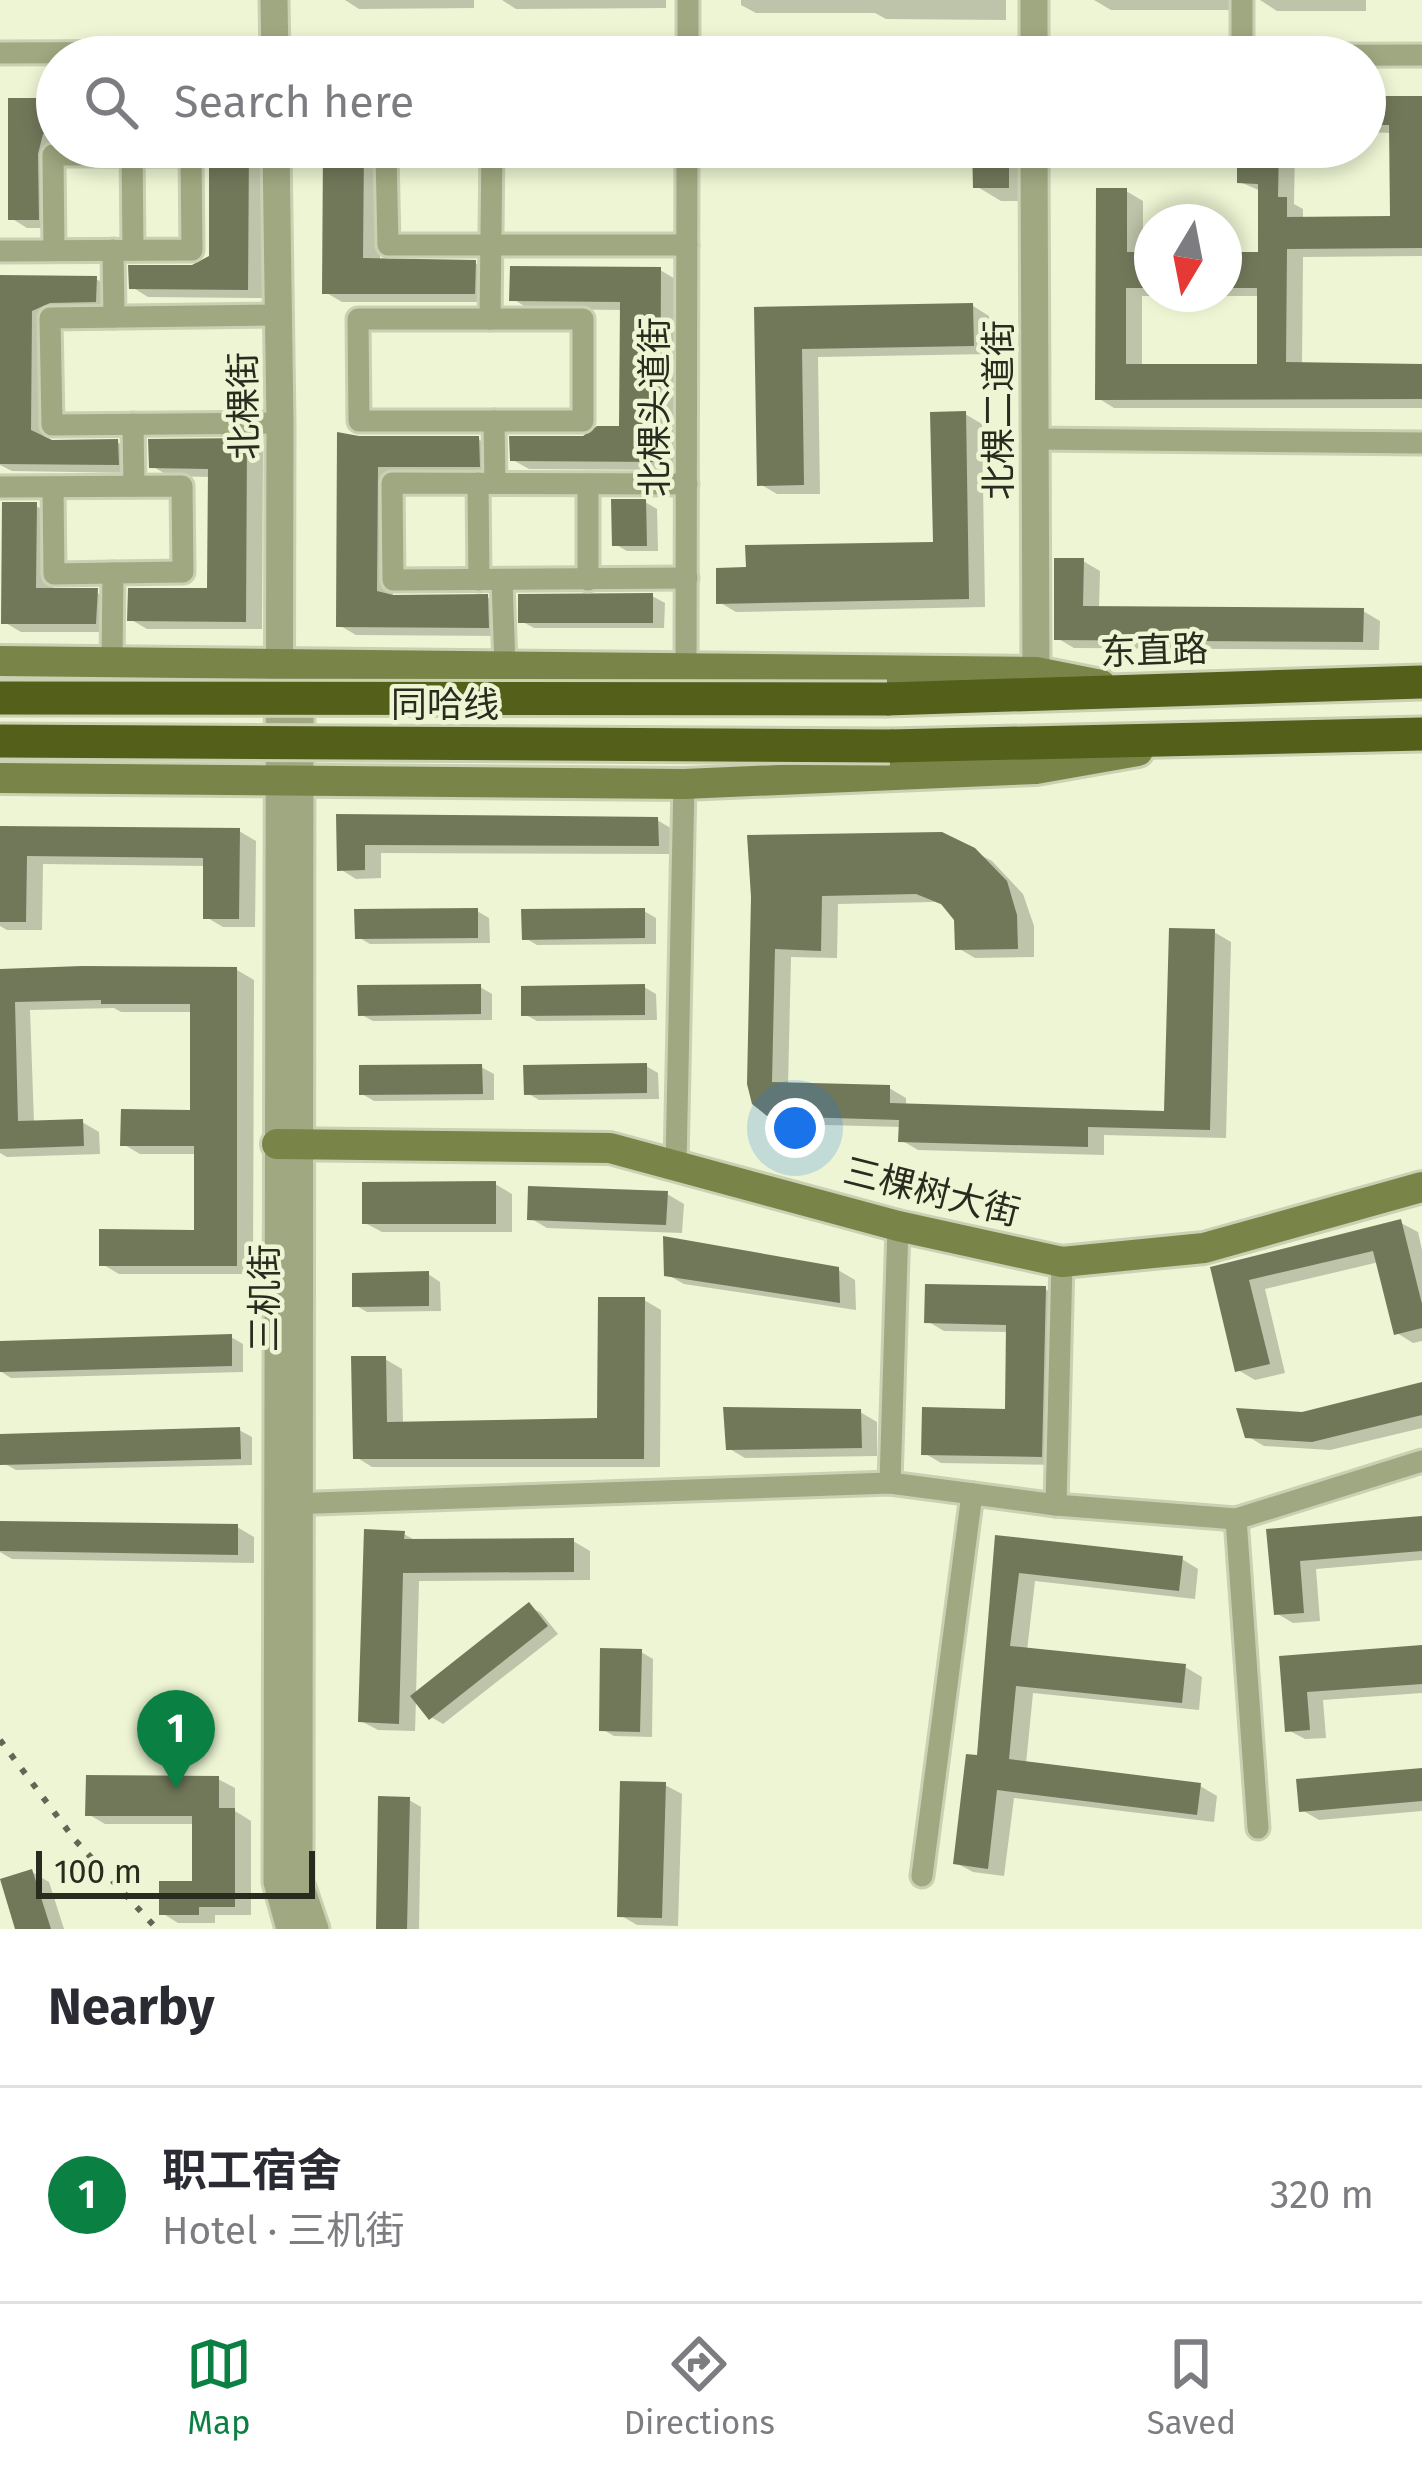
<!DOCTYPE html>
<html lang="en">
<head>
<meta charset="utf-8">
<style>
  body { margin:0; font-family:"Fira Sans","Noto Sans SC",sans-serif; background:#f2f2f3; color:#2b2b33 }
  .compass { position:absolute; left:1134px; top:204px; width:108px; height:108px; border-radius:50%; background:#fff; box-shadow:0 6px 18px #0003; rotate:190deg }
  .scale { position:absolute; left:36px; bottom:30px; width:279px; box-sizing:border-box; padding-left:12px; border:6px solid #292b1f; border-top:0; font-size:33px; line-height:42px; white-space:nowrap; color:#292b1f; -webkit-text-stroke:9px #edf5d4; paint-order:stroke }
  .you { position:absolute; left:795px; top:1128px; width:42px; height:42px; margin:-30px; border:9px solid #fff; border-radius:50%; background:#1a73e8; box-shadow:0 0 0 18px #1a73e833 }
  .badge { display:grid; place-items:center; width:78px; height:78px; border-radius:50%; background:#0b8043; color:#fff; font-size:39px; font-weight:700 }
  .pin { position:absolute; translate:-50% -99px; filter:drop-shadow(0 3px 6px #0008) }
  .pin::after { content:''; position:absolute; top:63px; width:42px; height:36px; background:inherit; clip-path:polygon(0 0,100% 0,50% 100%) }
  .list { margin:0; padding:0; list-style:none }
  h2 { display:flex; justify-content:space-between; align-items:center; height:156px; margin:0; padding:0 48px; font-size:51px }
  h2 small { font-size:39px; font-weight:400; color:#7c7c81 }
  .list li { display:grid; grid-template-columns:78px 1fr auto; gap:36px; align-items:center; box-sizing:border-box; height:216px; padding:0 48px; border-top:3px solid #e1e1e2 }
  .list b { display:block; font-size:45px; white-space:nowrap }
  .list p { margin:0; font-size:39px; white-space:nowrap; color:#7c7c81 }
  .list em { font-size:39px; font-style:normal; color:#7c7c81 }
  .icon { flex:none; width:66px; height:66px; fill:none; stroke:currentColor; stroke-width:2; stroke-linecap:round; stroke-linejoin:round }
  .map { position:relative; flex:none; width:1422px; height:1929px; overflow:hidden }
  .search { position:absolute; background:#fff; box-shadow:0 6px 18px #0003; left:36px; right:36px; top:36px; height:132px; display:flex; align-items:center; gap:30px; box-sizing:border-box; padding:0 42px; border-radius:66px; color:#7c7c81; font-size:45px }
  .sheet { height:372px; background:#fff }
  nav { display:flex; justify-content:space-around; align-items:center; box-sizing:border-box; height:168px; border-top:3px solid #e1e1e2; background:#fff; font-size:33px; color:#7c7c81 }
  nav a { display:grid; justify-items:center; gap:6px }
  nav .on { color:#0b8043 }
  .map>svg:first-child { display:block }
</style>
</head>
<body>
<div class="map">
<svg width="1422" height="1929" viewBox="0 0 1422 1929">
  <rect width="100%" height="100%" fill="#edf5d4"/>
  <!-- shadow -->
  <g fill="#0003" fill-rule="evenodd">
    <polygon points="345,0 474,0 474,8 359,9"/>
    <polygon points="502,0 666,0 666,8 516,9"/>
    <polygon points="741,0 1006,0 1006,20 886,19 875,13 756,13 741,5"/>
    <polygon points="1240,0 1240,10 1111,10 1094,0"/>
    <polygon points="1366,0 1366,11 1277,11 1260,0"/>
    <path d="M1365 99H1422V256L1303 257 1302 366 1422 367V408H1114L1098 398 1126 191 1143 201V255H1152V294H1224V255H1261V191L1240 182V147H1295L1294 204 1303 209V220L1393 219 1392 133 1365 132ZM1142 296H1260V367H1142Z"/>
    <polygon points="11,101 57,101 55,228 27,228 11,218"/>
    <polygon points="213,147 265,147 264,298 148,297 132,287 212,258"/>
    <polygon points="326,147 380,147 380,261 475,263 492,273 491,302 342,302 325,292"/>
    <polygon points="975,147 1033,147 1034,201 1001,201 976,186"/>
    <polygon points="660,270 677,280 676,470 529,469 513,460 622,429 623,310 529,309 513,299"/>
    <polygon points="0,278 96,279 113,288 112,310 48,320 47,441 117,442 134,452 135,473 12,471 0,465"/>
    <polygon points="973,306 989,316 990,354 818,357 820,494 777,494 760,484 757,310"/>
    <polygon points="965,414 982,424 985,607 736,612 719,602 936,545"/>
    <polygon points="340,436 478,439 495,449 496,475 394,475 393,598 487,597 504,607 505,636 356,635 339,625"/>
    <polygon points="246,441 263,451 262,629 147,629 130,619 210,591 211,477 169,476 152,466"/>
    <polygon points="645,502 657,509 658,551 627,551 615,544"/>
    <polygon points="36,506 53,515 53,591 94,591 111,601 112,632 21,632 4,622"/>
    <polygon points="1083,561 1100,571 1099,609 1363,611 1380,621 1379,650 1074,648 1057,638"/>
    <polygon points="652,596 665,603 664,628 534,628 521,621"/>
    <polygon points="339,817 657,820 674,830 675,854 381,853 381,878 356,879 340,869"/>
    <polygon points="0,829 239,831 256,841 255,927 223,927 206,917 206,866 43,864 42,930 7,930 0,926"/>
    <polygon points="973,851 992,861 1023,894 1034,926 1034,957 975,958 958,948 957,919 948,907 935,902 838,904 837,958 791,957 788,1086 889,1088 906,1098 906,1107 1167,1114 1214,932 1231,942 1226,1138 1104,1135 1104,1155 918,1150 901,1140 902,1127 787,1124 769,1113 754,897"/>
    <polygon points="477,911 489,918 490,943 370,944 358,937"/>
    <polygon points="644,911 656,918 656,944 537,945 525,938"/>
    <polygon points="237,970 254,980 253,1274 119,1274 102,1264 197,1233 197,1154 140,1154 123,1144 193,1113 193,1012 121,1012 114,1008 30,1010 34,1123 82,1122 99,1132 100,1154 7,1157 0,1153 0,972"/>
    <polygon points="480,987 492,994 492,1020 373,1021 360,1014"/>
    <polygon points="644,987 656,994 657,1020 537,1021 524,1014"/>
    <polygon points="646,1066 658,1073 659,1099 539,1100 527,1093"/>
    <polygon points="481,1067 494,1074 494,1100 374,1101 362,1094"/>
    <polygon points="495,1184 512,1194 512,1232 382,1232 365,1223"/>
    <polygon points="667,1194 684,1204 682,1233 547,1228 530,1218"/>
    <polygon points="1401,1223 1418,1232 1422,1250 1422,1341 1413,1343 1397,1333 1379,1262 1265,1289 1285,1373 1255,1380 1238,1370 1213,1269"/>
    <polygon points="838,1270 855,1280 856,1310 684,1284 666,1274"/>
    <polygon points="428,1274 440,1282 441,1311 367,1312 355,1305"/>
    <polygon points="1045,1289 1062,1299 1058,1465 941,1463 924,1453 1008,1412 1009,1332 944,1331 927,1321"/>
    <polygon points="644,1300 661,1310 660,1467 372,1467 356,1457 385,1359 402,1369 403,1424 600,1421"/>
    <polygon points="231,1337 243,1344 243,1372 11,1378 0,1371 0,1344"/>
    <polygon points="1422,1385 1422,1428 1330,1450 1264,1446 1247,1436 1302,1415"/>
    <polygon points="860,1412 877,1422 877,1456 745,1458 728,1448"/>
    <polygon points="239,1430 252,1437 252,1465 16,1470 3,1463"/>
    <polygon points="1422,1519 1422,1560 1316,1569 1320,1621 1293,1623 1276,1613 1270,1532"/>
    <polygon points="0,1524 237,1527 254,1537 254,1563 12,1559 0,1552"/>
    <polygon points="404,1534 418,1542 573,1541 590,1551 590,1580 419,1581 416,1695 529,1606 541,1613 558,1634 443,1724 431,1717 416,1698 415,1731 378,1730 361,1721"/>
    <polygon points="998,1539 1182,1559 1198,1569 1195,1599 1035,1581 1027,1651 1185,1667 1202,1677 1199,1710 1033,1693 1026,1764 1200,1786 1217,1796 1214,1822 1014,1798 1004,1876 973,1872 956,1863 980,1759"/>
    <polygon points="1422,1648 1422,1693 1323,1700 1326,1738 1305,1739 1288,1730 1282,1658"/>
    <polygon points="641,1652 653,1659 652,1737 614,1736 602,1729"/>
    <polygon points="1422,1771 1422,1811 1319,1820 1302,1810"/>
    <polygon points="218,1779 235,1788 235,1811 251,1821 251,1915 215,1915 215,1923 178,1923 162,1913 195,1884 195,1824 105,1824 88,1814"/>
    <polygon points="665,1785 682,1794 678,1926 637,1925 620,1915"/>
    <polygon points="409,1800 421,1807 419,1929 379,1929"/>
    <polygon points="32,1872 49,1882 64,1929 18,1929"/>
  </g>
  <!-- building -->
  <g fill="#71785a">
    <polygon points="1365,96 1422,96 1422,248 1287,249 1286,362 1422,364 1422,399 1095,400 1096,188 1127,188 1127,252 1152,252 1152,288 1126,288 1126,364 1257,364 1257,288 1224,288 1224,252 1258,252 1258,184 1237,183 1237,147 1279,147 1278,197 1287,197 1287,217 1390,216 1389,125 1365,125"/>
    <polygon points="8,98 57,98 57,134 43,134 38,154 39,220 8,220"/>
    <polygon points="209,147 249,147 248,290 129,289 128,265 192,265 209,256"/>
    <polygon points="323,147 364,147 363,258 476,260 475,294 322,294"/>
    <polygon points="972,147 1009,147 1009,188 973,188"/>
    <polygon points="510,266 661,267 660,462 510,461 509,436 583,436 597,426 619,426 620,302 509,301"/>
    <polygon points="0,275 97,276 96,302 50,303 32,311 31,430 52,440 118,439 119,465 0,464"/>
    <polygon points="973,303 974,346 802,349 804,485 757,486 754,307"/>
    <polygon points="966,411 969,599 716,604 716,568 746,567 745,545 933,542 930,412"/>
    <polygon points="337,432 359,436 479,436 480,467 378,467 377,591 393,595 488,594 489,628 336,627"/>
    <polygon points="247,438 246,622 127,621 128,588 207,588 208,469 149,468 148,439"/>
    <polygon points="611,499 646,499 647,546 612,546"/>
    <polygon points="2,502 37,502 36,588 98,588 96,624 1,624"/>
    <polygon points="1054,558 1084,558 1083,606 1364,608 1363,642 1054,640"/>
    <polygon points="653,593 653,623 518,623 518,594"/>
    <polygon points="336,814 658,817 659,846 365,845 365,870 337,871"/>
    <polygon points="0,826 240,828 239,919 203,919 203,858 27,856 26,922 0,922"/>
    <polygon points="942,832 975,848 1007,881 1017,915 1018,949 955,950 954,920 941,904 916,894 822,896 821,951 775,949 772,1082 890,1085 890,1103 1164,1111 1169,928 1215,929 1210,1130 1088,1127 1088,1147 898,1142 899,1120 767,1116 752,1104 747,1084 751,897 747,835"/>
    <polygon points="478,908 478,938 355,939 354,909"/>
    <polygon points="645,908 645,938 522,940 521,909"/>
    <polygon points="82,966 237,967 237,1266 99,1266 99,1229 194,1230 194,1146 120,1146 121,1109 190,1110 190,1004 101,1004 101,1000 15,1002 18,1121 83,1119 84,1146 0,1149 0,969"/>
    <polygon points="481,984 481,1014 358,1016 357,985"/>
    <polygon points="645,984 645,1015 521,1016 521,986"/>
    <polygon points="647,1063 647,1093 524,1095 523,1065"/>
    <polygon points="482,1064 483,1094 359,1095 359,1065"/>
    <polygon points="496,1181 496,1224 362,1224 362,1182"/>
    <polygon points="528,1186 668,1191 666,1225 527,1220"/>
    <polygon points="1401,1219 1422,1304 1422,1328 1394,1335 1373,1251 1249,1280 1270,1364 1235,1372 1210,1267"/>
    <polygon points="663,1236 839,1267 840,1303 664,1276"/>
    <polygon points="429,1271 429,1306 352,1307 352,1273"/>
    <polygon points="925,1284 1046,1286 1042,1457 921,1455 922,1407 1005,1409 1006,1325 924,1323"/>
    <polygon points="598,1297 645,1297 644,1459 353,1459 351,1356 386,1356 387,1422 597,1418"/>
    <polygon points="232,1334 232,1366 0,1372 0,1341"/>
    <polygon points="1422,1382 1422,1415 1312,1442 1245,1438 1236,1408 1302,1412"/>
    <polygon points="723,1407 861,1409 862,1448 726,1450"/>
    <polygon points="240,1427 241,1459 0,1465 0,1434"/>
    <polygon points="1422,1516 1422,1551 1300,1561 1304,1613 1274,1615 1266,1529"/>
    <polygon points="0,1521 238,1524 238,1555 0,1551"/>
    <polygon points="364,1529 405,1531 404,1539 574,1538 574,1572 403,1573 399,1724 358,1722"/>
    <polygon points="995,1535 1183,1556 1179,1591 1019,1573 1010,1646 1186,1664 1182,1703 1016,1686 1009,1759 1201,1783 1197,1815 997,1790 988,1869 953,1864 966,1754 977,1755"/>
    <polygon points="529,1602 548,1626 429,1720 410,1696"/>
    <polygon points="1422,1645 1422,1684 1307,1692 1310,1730 1285,1732 1279,1656"/>
    <polygon points="600,1648 642,1649 640,1732 599,1731"/>
    <polygon points="1422,1768 1422,1801 1299,1812 1296,1779"/>
    <polygon points="86,1775 219,1776 219,1808 235,1808 235,1907 199,1907 199,1915 159,1915 159,1881 192,1881 192,1816 85,1816"/>
    <polygon points="620,1781 666,1782 662,1918 617,1917"/>
    <polygon points="378,1796 410,1797 407,1929 376,1929"/>
    <polygon points="32,1869 51,1929 15,1929 0,1879"/>
  </g>
  <g fill="none" stroke-linecap="round" stroke-linejoin="round">
    <!-- minor casing -->
    <g stroke="#cad1b3" stroke-width="27">
      <g id="minor">
        <polyline points="1242,0 1242,55"/>
        <polyline points="0,53 688,50 1034,56 1422,55"/>
        <polyline points="688,57 688,0"/>
        <polyline points="132,147 133,250"/>
        <polyline points="492,153 386,154 388,245 687,245"/>
        <polyline points="113,250 114,317"/>
        <polyline points="0,251 192,250 191,155 53,155 54,250"/>
        <polyline points="278,315 50,318 52,425 280,423"/>
        <polygon points="358,319 583,319 583,421 359,421"/>
        <polyline points="490,319 492,147"/>
        <polyline points="494,421 495,483"/>
        <polyline points="133,424 134,486"/>
        <polyline points="1034,439 1422,443"/>
        <polyline points="478,483 479,580"/>
        <polyline points="588,484 588,580"/>
        <polyline points="0,487 182,486 183,572 113,573 112,663"/>
        <polyline points="53,487 54,574 113,573"/>
        <polyline points="687,578 393,580 392,483 687,484"/>
        <polyline points="502,580 505,667"/>
        <polyline points="686,667 687,147"/>
        <polyline points="676,1164 684,784"/>
        <polyline points="890,1483 898,1226"/>
        <polyline points="288,1504 890,1483 1056,1505 1236,1519 1422,1461"/>
        <polyline points="1056,1505 1062,1262"/>
        <polyline points="1236,1519 1258,1828"/>
        <polyline points="922,1876 972,1494"/>
      </g>
    </g>
    <!-- tertiary casing -->
    <g stroke="#cad1b3" stroke-width="33">
      <g id="tertiary">
        <polyline points="274,0 275,57"/>
        <polyline points="1034,0 1034,57"/>
        <polyline points="276,147 280,423 277,1882 290,1929"/>
        <polyline points="1034,147 1036,672"/>
        <polyline points="300,682 299,1882 315,1929"/>
      </g>
    </g>
    <!-- secondary casing -->
    <g stroke="#cad1b3" stroke-width="36">
      <g id="secondary">
        <polyline points="0,661 1036,672 1101,685"/>
        <polyline points="0,778 684,784 1036,769 1138,751"/>
        <polyline points="277,1144 610,1148 898,1226 1062,1262 1204,1248 1422,1187"/>
      </g>
    </g>
    <!-- trunk casing -->
    <g stroke="#cad1b3" stroke-width="39">
      <g id="trunk">
        <polyline points="887,699 1422,682"/>
        <polyline points="890,746 1422,734"/>
      </g>
    </g>
    <!-- minor -->
    <use href="#minor" stroke="#9fa880" stroke-width="21"/>
    <!-- tertiary -->
    <use href="#tertiary" stroke="#9fa880" stroke-width="27"/>
    <!-- secondary -->
    <use href="#secondary" stroke="#798548" stroke-width="30"/>
    <!-- trunk -->
    <use href="#trunk" stroke="#545f1a" stroke-width="33"/>
    <!-- rail -->
    <polyline stroke="#636654" stroke-width="6" stroke-dasharray="6 12" stroke-linecap="butt" points="0,1740 75,1840 157,1929"/>
    <!-- trunk-bridge casing -->
    <g stroke="#cad1b3" stroke-width="39" stroke-linecap="butt">
      <g id="trunk-bridge">
        <polyline points="0,698 887,699"/>
        <polyline points="0,741 890,746"/>
      </g>
    </g>
    <!-- trunk-bridge -->
    <use href="#trunk-bridge" stroke="#545f1a" stroke-width="33"/>
  </g>
  <g text-anchor="middle" stroke-width="9" stroke-linejoin="round" paint-order="stroke">
    <!-- street labels -->
    <g font-size="36" fill="#292b1f" stroke="#edf5d4">
      <text transform="translate(243 406) rotate(-91)" y="13">北棵街</text>
      <text transform="translate(654 407) rotate(-90)" y="13">北棵头道街</text>
      <text transform="translate(998 410) rotate(-90)" y="13">北棵二道街</text>
      <text transform="translate(1154 650) rotate(-2)" y="13">东直路</text>
      <text x="445" y="717">同哈线</text>
      <text transform="translate(932 1191) rotate(14)" y="13">三棵树大街</text>
      <text transform="translate(264 1298) rotate(-90)" y="13">三机街</text>
    </g>
  </g>
</svg>
<svg class="compass" viewBox="-18 -18 36 36"><path d="M0-13l5 13h-10z" fill="#e53935"/><path d="M0 13l5-13h-10z" fill="#7c7c81"/></svg>
<div class="scale">100 m</div>
<div class="you"></div>
<div class="pin badge" style="left:176px;top:1789px">1</div>
<div class="search"><svg class="icon" aria-label="search" viewBox="0 0 24 24"><circle cx="10" cy="10" r="6"/><path d="M15 15l6 6"/></svg>Search here</div>
</div>
<section class="sheet">
<h2>Nearby<small></small></h2>
<ul class="list">
<li><span class="badge">1</span><div><b>职工宿舍</b><p>Hotel · 三机街</p></div><em>320 m</em></li>
</ul>
</section>
<nav>
<a class="on"><svg class="icon" aria-label="map" viewBox="0 0 24 24"><path d="M3 6l6-2 6 2 6-2v14l-6 2-6-2-6 2zM9 4v14M15 6v14"/></svg>Map</a>
<a><svg class="icon" aria-label="directions" viewBox="0 0 24 24"><path d="M12 3l9 9-9 9-9-9zM9 14v-3h6M13 9l2 2-2 2"/></svg>Directions</a>
<a><svg class="icon" aria-label="saved" viewBox="0 0 24 24"><path d="M7 4h10v16l-5-4-5 4z"/></svg>Saved</a>
</nav>
</body>
</html>
